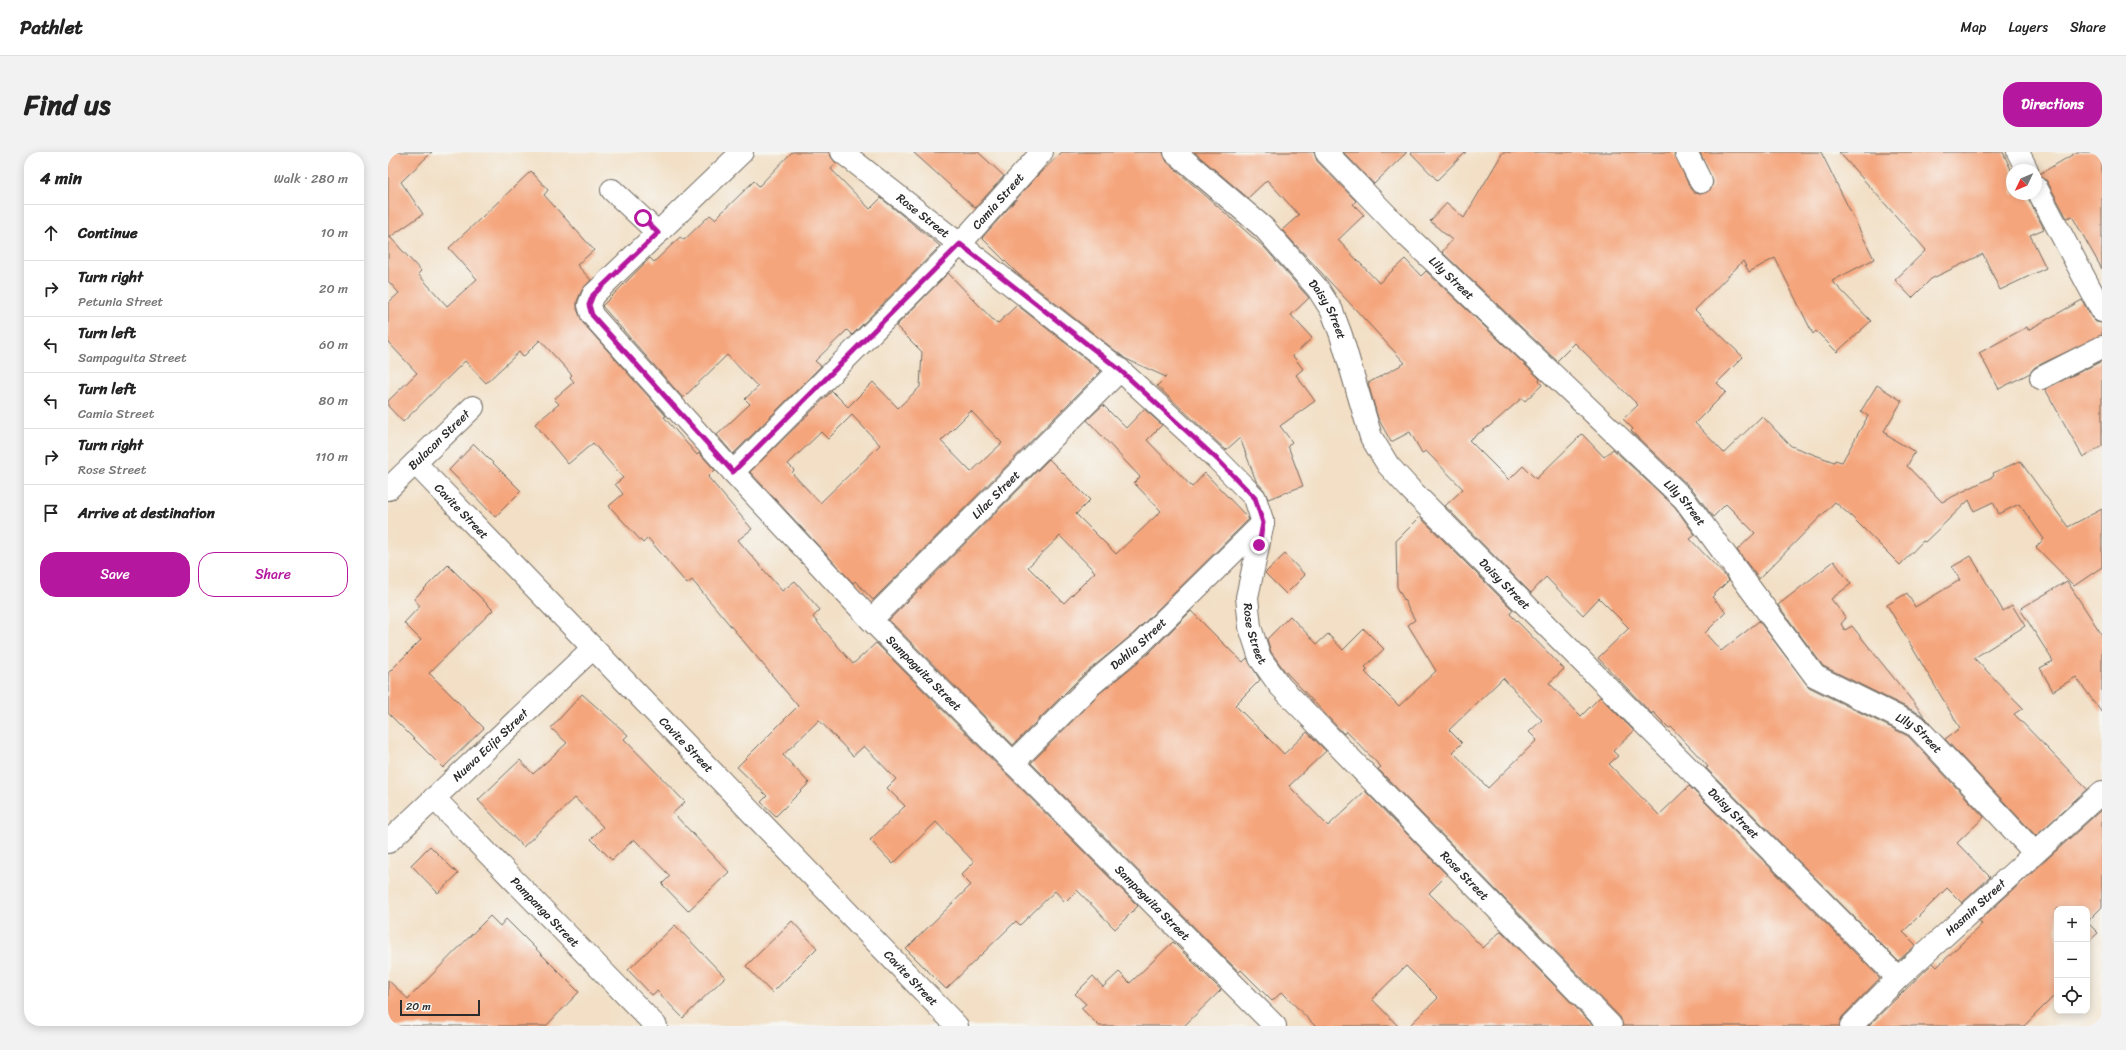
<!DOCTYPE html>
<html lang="en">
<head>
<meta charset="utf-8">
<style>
  body { margin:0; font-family:Sriracha,sans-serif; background:#f2f2f2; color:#222 }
  .controls { position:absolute; right:12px; bottom:12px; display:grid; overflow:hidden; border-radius:8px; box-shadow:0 2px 10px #0003 }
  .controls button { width:36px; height:36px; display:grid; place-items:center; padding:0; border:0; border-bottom:1px solid #e0e0e0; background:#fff; color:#222; font:20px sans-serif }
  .compass { position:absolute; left:1618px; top:12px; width:36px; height:36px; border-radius:50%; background:#fff; box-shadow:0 2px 10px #0003; rotate:226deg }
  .scale { position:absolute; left:12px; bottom:10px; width:80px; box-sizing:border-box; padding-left:4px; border:2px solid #2b2b2b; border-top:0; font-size:11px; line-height:14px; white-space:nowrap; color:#2b2b2b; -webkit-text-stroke:3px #f6f6f2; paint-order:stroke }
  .stop { position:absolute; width:12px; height:12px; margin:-9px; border:3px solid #b5179e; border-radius:50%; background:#fff }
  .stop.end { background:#b5179e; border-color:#fff; box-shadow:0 1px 4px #0008 }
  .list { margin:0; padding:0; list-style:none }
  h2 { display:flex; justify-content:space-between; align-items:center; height:52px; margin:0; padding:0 16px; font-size:17px }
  h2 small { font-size:13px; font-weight:400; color:#767676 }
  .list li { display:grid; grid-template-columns:26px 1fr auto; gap:12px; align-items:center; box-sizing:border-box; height:56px; padding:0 16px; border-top:1px solid #e0e0e0 }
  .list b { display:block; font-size:15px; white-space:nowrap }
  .list p { margin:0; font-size:13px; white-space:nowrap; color:#767676 }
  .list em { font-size:13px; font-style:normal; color:#767676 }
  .actions { display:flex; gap:8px; padding:12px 16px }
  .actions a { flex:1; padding:9px 0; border:1px solid #b5179e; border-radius:16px; text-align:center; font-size:14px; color:#b5179e }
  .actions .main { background:#b5179e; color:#fff }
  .icon { flex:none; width:22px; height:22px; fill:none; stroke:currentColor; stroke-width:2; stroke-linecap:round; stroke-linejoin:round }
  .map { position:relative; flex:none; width:1714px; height:874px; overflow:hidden; border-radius:16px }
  header { display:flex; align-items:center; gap:24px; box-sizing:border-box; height:56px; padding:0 20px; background:#fff; border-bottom:1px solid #e0e0e0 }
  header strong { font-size:19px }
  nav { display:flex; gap:22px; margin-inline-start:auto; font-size:14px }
  .intro { display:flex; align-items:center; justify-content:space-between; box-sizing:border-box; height:96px; padding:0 24px }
  h1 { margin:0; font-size:28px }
  .button { padding:10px 18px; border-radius:16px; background:#b5179e; color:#fff; font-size:14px; font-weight:700 }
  main { display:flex; gap:24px; padding:0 24px }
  aside { flex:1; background:#fff; border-radius:16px; box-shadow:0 2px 10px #0003 }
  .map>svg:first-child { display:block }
</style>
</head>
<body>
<header>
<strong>Pathlet</strong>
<nav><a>Map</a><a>Layers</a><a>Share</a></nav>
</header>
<div class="intro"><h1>Find us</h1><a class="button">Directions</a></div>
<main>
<aside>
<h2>4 min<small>Walk · 280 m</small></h2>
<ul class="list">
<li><svg class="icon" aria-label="ahead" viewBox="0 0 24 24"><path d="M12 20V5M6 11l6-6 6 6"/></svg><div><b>Continue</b></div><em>10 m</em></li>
<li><svg class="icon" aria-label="right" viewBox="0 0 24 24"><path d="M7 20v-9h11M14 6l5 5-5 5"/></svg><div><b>Turn right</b><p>Petunia Street</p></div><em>20 m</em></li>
<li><svg class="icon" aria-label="left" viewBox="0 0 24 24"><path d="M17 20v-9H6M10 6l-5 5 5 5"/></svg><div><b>Turn left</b><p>Sampaguita Street</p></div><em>60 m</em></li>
<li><svg class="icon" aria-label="left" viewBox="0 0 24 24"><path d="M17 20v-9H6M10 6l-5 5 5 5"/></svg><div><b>Turn left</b><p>Camia Street</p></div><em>80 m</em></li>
<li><svg class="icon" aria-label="right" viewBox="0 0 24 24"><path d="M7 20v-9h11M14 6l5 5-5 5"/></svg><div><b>Turn right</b><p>Rose Street</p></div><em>110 m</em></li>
<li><svg class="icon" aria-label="arrive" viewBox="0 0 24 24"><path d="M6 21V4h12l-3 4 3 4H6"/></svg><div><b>Arrive at destination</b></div></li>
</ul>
<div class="actions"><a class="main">Save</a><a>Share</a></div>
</aside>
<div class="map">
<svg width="1714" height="874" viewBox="0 0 1714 874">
  <rect width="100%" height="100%" fill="#f6f6f2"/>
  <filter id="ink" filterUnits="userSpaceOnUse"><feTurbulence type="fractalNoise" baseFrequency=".025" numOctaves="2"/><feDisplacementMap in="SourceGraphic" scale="8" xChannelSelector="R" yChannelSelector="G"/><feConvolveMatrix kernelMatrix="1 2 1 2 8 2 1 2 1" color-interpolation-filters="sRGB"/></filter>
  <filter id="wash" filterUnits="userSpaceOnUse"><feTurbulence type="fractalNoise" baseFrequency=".012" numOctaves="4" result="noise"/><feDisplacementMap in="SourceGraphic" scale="16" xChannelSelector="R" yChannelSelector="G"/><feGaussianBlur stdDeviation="0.9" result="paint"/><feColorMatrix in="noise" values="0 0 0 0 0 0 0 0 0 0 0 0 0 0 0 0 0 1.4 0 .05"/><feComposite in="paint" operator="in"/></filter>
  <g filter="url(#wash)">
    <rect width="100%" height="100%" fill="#f2dfc5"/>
    <g id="blocks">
      <!-- building -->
      <g fill="#f5a57c" fill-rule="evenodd">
        <polygon points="0,0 44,0 13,30 35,62 2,85 33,119 30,122 59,154 89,127 61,96 143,19 160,38 156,43 206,98 189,113 203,128 194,138 189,149 189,157 195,171 278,264 276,265 309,303 311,301 327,318 320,325 364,377 350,388 394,439 407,429 432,458 425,465 465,512 488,491 750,754 727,777 689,738 677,750 667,739 632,773 628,769 558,837 518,797 583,733 573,723 586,710 548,670 505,712 482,688 517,654 499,636 508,627 476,594 465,604 431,568 395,603 421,631 388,664 373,650 379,644 349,615 410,554 304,428 299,432 260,386 255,391 221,354 235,342 227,332 235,326 205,291 180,312 147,272 171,252 166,247 186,230 182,225 184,223 152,188 135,205 131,200 98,231 77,209 15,270 0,254 0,249 29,221 0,190 0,151 11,141 0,129"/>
        <polygon points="404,0 440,0 448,11 443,17 482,57 493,46 552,94 464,183 459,178 427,209 433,214 345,302 329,283 362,252 357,247 370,235 339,203 295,246 214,154 262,106 266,110 292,85 296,88 322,63 327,67 366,29 371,34"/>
        <polygon points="525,0 590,0 616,24 587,56"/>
        <polygon points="674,0 775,0 779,10 876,95 920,145 921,146 903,163 924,186 905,204 915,217 908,223 927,249 892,274 904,290 900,294 915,334 880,347 876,338 868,329 852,286 838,298 769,234 778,225 738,207 629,121 594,86 649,24"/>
        <polygon points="806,0 926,0 929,9 968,49 965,52 976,63 950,88 991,131 1017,107 1033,124 1038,119 1152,227 1151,229 1154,233 1137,249 1134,246 1103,273 1081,288 1121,328 1135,314 1148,327 1194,282 1216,305 1225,297 1287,355 1307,383 1302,387 1341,428 1324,445 1338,460 1317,481 1333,499 1371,469 1421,535 1520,584 1596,665 1569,691 1602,725 1574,751 1559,736 1515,780 1528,793 1510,809 1318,616 1320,615 1316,610 1283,575 1281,576 1265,560 1264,562 1210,506 1241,476 1211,446 1195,463 1158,425 1143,441 1057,354 1075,337 1038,299 1034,301 1022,280 1003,290 990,266 980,231 1017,211 894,78 911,63 879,28 860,46"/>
        <polygon points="955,0 1019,0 986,32"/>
        <polygon points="1022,0 1078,0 1049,28"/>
        <polygon points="1115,0 1286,0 1302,36 1306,41 1313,42 1323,37 1325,30 1312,0 1433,0 1486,107 1444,129 1483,169 1449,200 1428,179 1425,182 1387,106 1361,120 1355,109 1307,158 1355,205 1329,231 1338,240 1307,271 1336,301 1374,264 1403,294 1446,310 1447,308 1454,310 1480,264 1473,259 1489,233 1514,249 1496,279 1499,281 1498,283 1527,300 1519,314 1554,350 1606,324 1605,321 1632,309 1680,375 1714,357 1714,415 1686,434 1648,395 1656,387 1631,352 1611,362 1605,350 1586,359 1581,348 1537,390 1535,389 1512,413 1465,366 1447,350 1371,427 1349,398 1367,381 1338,352 1325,365 1305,338 1243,279 1245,277 1235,267 1250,253 1187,191 1169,209 1054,100 1064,88 1042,69 1059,51 1076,66"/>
        <polygon points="1451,0 1615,0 1624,20 1624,42 1638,42 1656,77 1642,83 1658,116 1612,138 1595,102 1543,127 1524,146 1507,128 1538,98"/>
        <polygon points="1689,0 1714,0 1714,117 1684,64 1679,66 1659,29 1650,23"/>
        <path d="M560 121 609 172 629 153 713 219 485 448 467 429 465 431 362 320 444 239 460 255 485 230 510 256 532 235 534 200 508 174ZM583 259 614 291 583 320 553 289ZM464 263 492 293 432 351 404 321 406 318 400 312 433 280 440 287Z"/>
        <polygon points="1694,148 1703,165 1708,170 1714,171 1714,183 1647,215 1642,221 1611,237 1591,201 1639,175 1640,178"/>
        <polygon points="1714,209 1714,294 1695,305 1657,237"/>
        <path d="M715 253 738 276 756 257 774 273 759 288 804 335 817 321 861 367 745 482 695 523 625 593 501 468 661 307 702 348 688 362 728 402 773 359 746 331 752 325 699 268ZM672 384 707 420 676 451 640 415Z"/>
        <polygon points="86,292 133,339 107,365 61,318"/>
        <path d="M1032 365 1125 458 1122 462 1176 517 1161 531 1193 564 1212 545 1246 579 1225 599 1230 604 1221 612 1271 663 1301 634 1492 826 1454 865 1451 874H1235L1232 865 990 617 993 615 958 579 956 582 896 518 883 500 879 487 902 464 929 492 940 482 955 498 976 477 996 497 977 515 980 518 977 520 1011 554 1048 519 1020 473 1027 468 1009 435 1008 389ZM1115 526 1154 568 1141 580 1149 588 1100 636 1065 600 1074 591 1061 578Z"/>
        <polygon points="897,402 917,423 898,442 877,421"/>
        <polygon points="1583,404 1615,459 1624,453 1637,474 1586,506 1635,556 1626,562 1699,637 1648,684 1557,587 1572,576 1499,453 1519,441 1527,455 1572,428 1564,415"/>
        <polygon points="1446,409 1463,432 1443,447 1458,466 1453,472 1457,478 1464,474 1542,571 1534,563 1435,514 1390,453"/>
        <polygon points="60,413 105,458 41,521 96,576 55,616 0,561 0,521 33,488 16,471 32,454 26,447"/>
        <polygon points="1679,429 1714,483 1714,561 1688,525 1665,539 1652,516 1665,509 1632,457"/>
        <polygon points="803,459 845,501 855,510 859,506 872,528 847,553 896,602 919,580 938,599 901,634 940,674 977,639 1059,723 1041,741 1095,796 1113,779 1206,874 1021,874 1050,846 1018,814 984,847 1010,874 927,874 894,840 884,849 853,818 851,820 643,611 712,541 761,501"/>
        <polygon points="194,542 240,583 236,587 297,650 285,661 341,720 300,759 274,732 282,724 246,687 224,708 203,687 215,675 187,646 135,695 90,648 132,608 145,622 179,591 163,576"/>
        <polygon points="1714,657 1714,755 1699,770 1699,757 1669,757 1669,841 1636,874 1480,874 1545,811 1549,815 1594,772 1591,769"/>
        <polygon points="42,694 70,722 50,741 23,713"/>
        <polygon points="102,764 112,774 118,767 191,840 158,874 0,874 0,828 20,847"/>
        <polygon points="404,769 429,796 384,841 358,814"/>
        <polygon points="1699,770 1710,781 1699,791"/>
        <polygon points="287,773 337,825 295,866 269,839 264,843 240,818"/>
        <polygon points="785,790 833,838 796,874 711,874 693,856 698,852 687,842 705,824 715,835 731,820 742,831"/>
      </g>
    </g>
  </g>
  <g filter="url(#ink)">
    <use href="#blocks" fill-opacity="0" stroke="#716a61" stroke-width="1"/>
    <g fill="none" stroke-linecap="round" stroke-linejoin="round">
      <!-- minor casing -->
      <g stroke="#716a61" stroke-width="24">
        <g id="minor">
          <path id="s1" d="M354 0 205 143 201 153 204 163 345 320 483 468 887 874"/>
          <path id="s2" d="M454 0 732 218 830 308 867 346 875 371 859 445 862 475 872 506 892 534 1223 874"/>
          <path id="s3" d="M787 0 876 76 930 137 944 159 953 183 983 285 1000 313 1022 337 1510 826"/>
          <path id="s4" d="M938 0 1014 79 1296 347 1427 524 1528 574 1646 700"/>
          <polyline points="1298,0 1313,30"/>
          <polyline points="1630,0 1639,18"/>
          <polyline points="1648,35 1714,159"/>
          <polyline points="224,38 270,81"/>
          <polyline points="1653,226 1714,195"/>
          <path id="s5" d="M27 311 569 874"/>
          <path id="s6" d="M345 320 572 92 654 0"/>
          <path id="s7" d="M0 337 85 255"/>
          <path id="s8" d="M483 468 732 218"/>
          <path id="s9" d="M625 611 704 532 753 491 875 371"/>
          <path id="s10" d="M46 646 268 874"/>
          <path id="s11" d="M0 690 205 496"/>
          <path id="s12" d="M1463 874 1510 826 1714 640"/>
        </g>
      </g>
      <!-- minor -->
      <use href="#minor" stroke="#fff" stroke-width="22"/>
    </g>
  </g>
  <g fill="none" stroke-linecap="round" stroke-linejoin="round" filter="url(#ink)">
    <!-- route -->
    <polyline stroke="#b5179e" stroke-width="5" points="255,66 270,81 205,143 201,153 204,163 345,320 572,92 732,218 830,308 867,346 875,371 871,393"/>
  </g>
  <g text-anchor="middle" stroke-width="3.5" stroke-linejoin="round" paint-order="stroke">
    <!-- street labels -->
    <g font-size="12" fill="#2b2b2b" stroke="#f6f6f2">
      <text dy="4" stroke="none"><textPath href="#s6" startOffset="379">Camia Street</textPath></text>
      <text dy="4" stroke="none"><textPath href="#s2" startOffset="103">Rose Street</textPath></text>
      <text dy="4" stroke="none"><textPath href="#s4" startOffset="178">Lily Street</textPath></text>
      <text dy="4" stroke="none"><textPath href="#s3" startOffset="221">Daisy Street</textPath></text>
      <text dy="4" stroke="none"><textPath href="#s7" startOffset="71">Bulacan Street</textPath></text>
      <text dy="4" stroke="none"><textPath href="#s8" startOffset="177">Lilac Street</textPath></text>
      <text dy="4" stroke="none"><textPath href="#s4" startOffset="502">Lily Street</textPath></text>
      <text dy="4" stroke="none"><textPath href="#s5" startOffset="67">Cavite Street</textPath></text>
      <text dy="4" stroke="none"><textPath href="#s3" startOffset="556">Daisy Street</textPath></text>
      <text dy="4" stroke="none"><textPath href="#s2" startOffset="679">Rose Street</textPath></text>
      <text dy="4" stroke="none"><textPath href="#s9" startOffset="173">Dahlia Street</textPath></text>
      <text dy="4" stroke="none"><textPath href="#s1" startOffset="716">Sampaguita Street</textPath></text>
      <text dy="4" stroke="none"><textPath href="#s4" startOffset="838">Lily Street</textPath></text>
      <text dy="4" stroke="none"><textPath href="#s11" startOffset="141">Nueva Ecija Street</textPath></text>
      <text dy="4" stroke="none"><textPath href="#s5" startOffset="391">Cavite Street</textPath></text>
      <text dy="4" stroke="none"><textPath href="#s3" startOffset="880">Daisy Street</textPath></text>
      <text dy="4" stroke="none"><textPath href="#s2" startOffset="1003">Rose Street</textPath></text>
      <text dy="4" stroke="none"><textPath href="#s1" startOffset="1040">Sampaguita Street</textPath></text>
      <text dy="4" stroke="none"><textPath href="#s12" startOffset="172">Hasmin Street</textPath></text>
      <text dy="4" stroke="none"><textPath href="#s10" startOffset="159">Pampanga Street</textPath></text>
      <text dy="4" stroke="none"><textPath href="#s5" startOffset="715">Cavite Street</textPath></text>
    </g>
  </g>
</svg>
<div class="controls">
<button>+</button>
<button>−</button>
<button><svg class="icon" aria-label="locate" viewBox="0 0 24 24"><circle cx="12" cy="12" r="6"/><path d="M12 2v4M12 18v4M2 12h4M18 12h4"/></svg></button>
</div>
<svg class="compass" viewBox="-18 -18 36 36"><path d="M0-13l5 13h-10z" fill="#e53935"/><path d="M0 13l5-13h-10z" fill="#767676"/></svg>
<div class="scale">20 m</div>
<div class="stop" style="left:255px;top:66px"></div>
<div class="stop end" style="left:871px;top:393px"></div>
</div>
</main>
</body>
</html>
